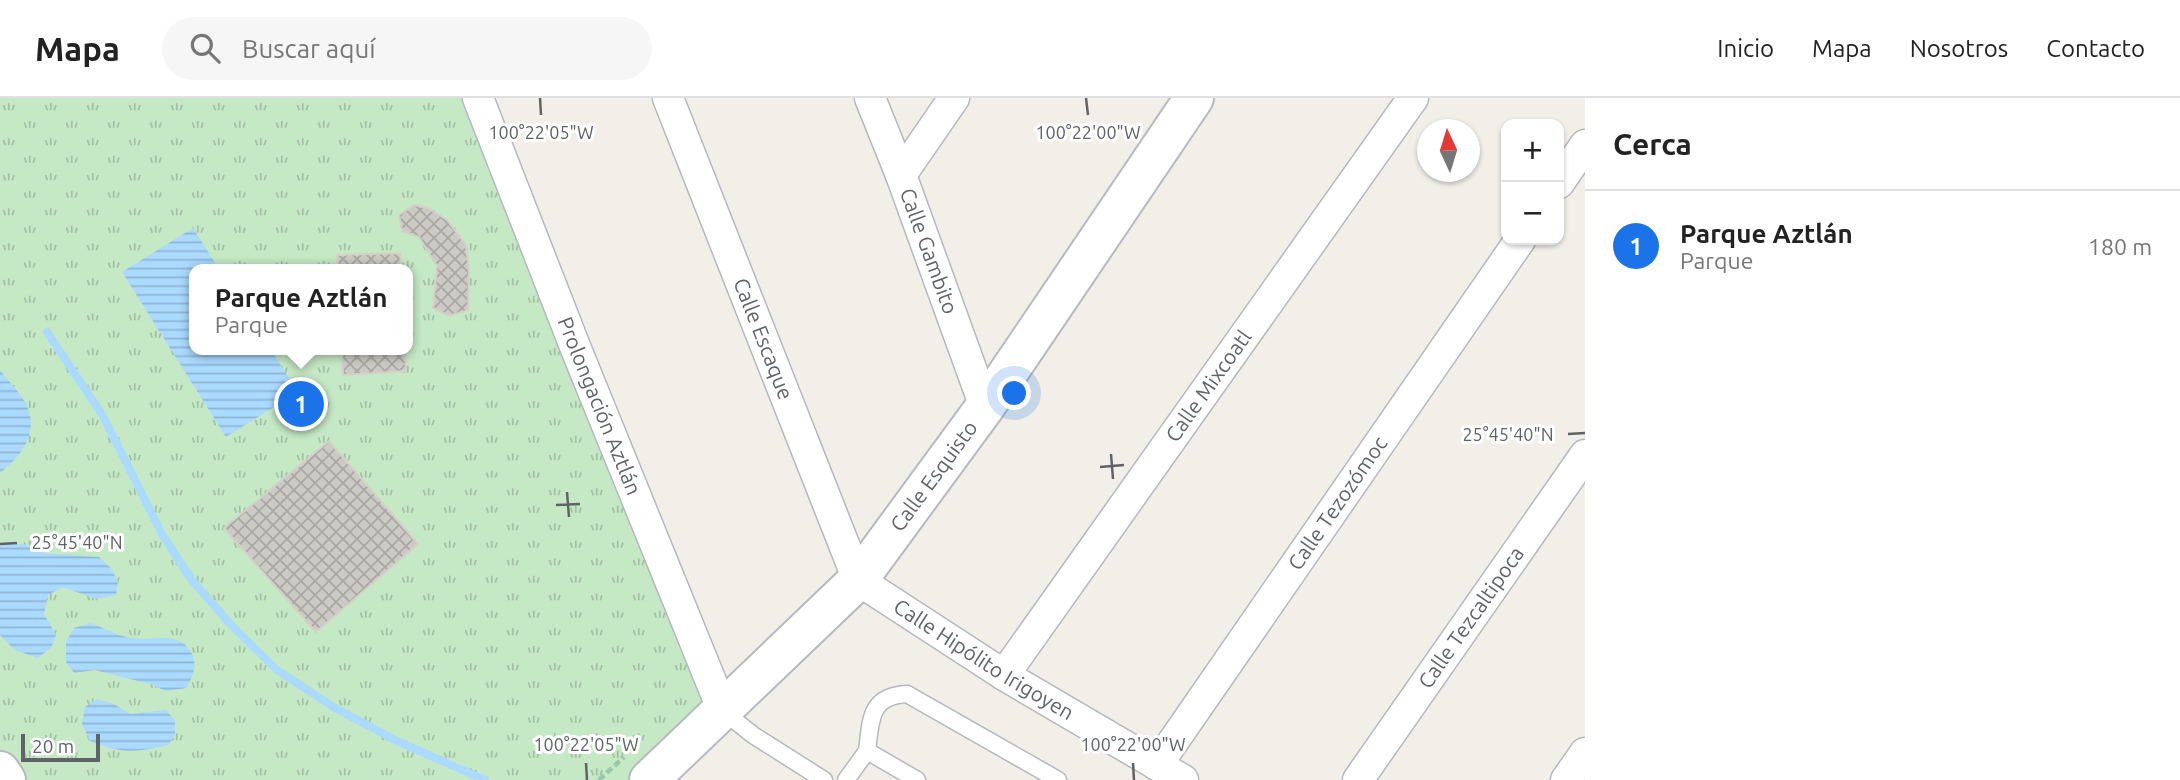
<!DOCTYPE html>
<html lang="es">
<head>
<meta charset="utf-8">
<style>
  body { margin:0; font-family:Ubuntu,sans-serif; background:#f6f6f6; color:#222 }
  .controls { position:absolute; right:21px; top:21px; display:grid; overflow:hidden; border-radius:14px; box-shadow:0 2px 5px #0004 }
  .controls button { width:63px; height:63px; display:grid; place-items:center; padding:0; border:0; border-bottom:2px solid #e0e0e0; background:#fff; color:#222; font:35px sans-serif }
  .compass { position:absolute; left:1417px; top:21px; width:63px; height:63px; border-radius:50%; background:#fff; box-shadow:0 2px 5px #0004; rotate:356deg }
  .scale { position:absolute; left:21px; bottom:18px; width:79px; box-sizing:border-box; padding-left:7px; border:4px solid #5f6368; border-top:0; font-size:19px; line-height:24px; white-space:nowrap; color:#5f6368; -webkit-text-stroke:5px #fff; paint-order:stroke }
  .you { position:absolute; left:1015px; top:296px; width:24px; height:24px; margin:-18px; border:5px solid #fff; border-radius:50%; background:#1a73e8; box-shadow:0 0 0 10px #1a73e833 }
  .badge { display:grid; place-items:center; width:46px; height:46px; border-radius:50%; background:#1a73e8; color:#fff; font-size:23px; font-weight:700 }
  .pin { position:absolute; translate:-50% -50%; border:4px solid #fff; box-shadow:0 2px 7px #0006 }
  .popup { position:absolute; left:189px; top:166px; width:224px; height:91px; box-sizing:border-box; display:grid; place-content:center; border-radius:14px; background:#fff; filter:drop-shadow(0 2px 5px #0005); font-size:23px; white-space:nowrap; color:#767676 }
  .popup b { font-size:26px; color:#222 }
  .popup::after { content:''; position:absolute; left:50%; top:100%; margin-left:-14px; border:14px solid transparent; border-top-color:#fff }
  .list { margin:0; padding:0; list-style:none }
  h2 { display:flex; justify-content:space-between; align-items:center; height:91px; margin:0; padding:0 28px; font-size:30px }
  h2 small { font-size:23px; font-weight:400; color:#767676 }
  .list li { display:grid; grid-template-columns:46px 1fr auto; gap:21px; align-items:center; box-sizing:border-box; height:112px; padding:0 28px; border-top:2px solid #e0e0e0 }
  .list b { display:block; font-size:26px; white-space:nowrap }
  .list p { margin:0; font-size:23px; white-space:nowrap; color:#767676 }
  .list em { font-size:23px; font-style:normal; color:#767676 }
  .icon { flex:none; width:38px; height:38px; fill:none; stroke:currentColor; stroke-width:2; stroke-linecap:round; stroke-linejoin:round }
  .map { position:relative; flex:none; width:1585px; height:682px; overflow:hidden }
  header { display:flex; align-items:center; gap:42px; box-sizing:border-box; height:98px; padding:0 35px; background:#fff; border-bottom:2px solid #e0e0e0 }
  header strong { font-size:33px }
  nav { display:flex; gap:38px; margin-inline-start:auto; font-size:24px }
  .search { width:490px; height:63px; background:#f6f6f6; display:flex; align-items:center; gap:18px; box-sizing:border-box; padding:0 24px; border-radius:38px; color:#767676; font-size:26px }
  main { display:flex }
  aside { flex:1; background:#fff }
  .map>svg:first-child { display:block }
</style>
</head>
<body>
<header>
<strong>Mapa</strong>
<div class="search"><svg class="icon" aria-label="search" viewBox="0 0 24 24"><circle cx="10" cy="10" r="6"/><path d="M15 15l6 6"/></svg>Buscar aquí</div>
<nav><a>Inicio</a><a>Mapa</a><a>Nosotros</a><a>Contacto</a></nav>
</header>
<main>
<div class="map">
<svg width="1585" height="682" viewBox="0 0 1585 682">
  <defs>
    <pattern id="park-tufts" width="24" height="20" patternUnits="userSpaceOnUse" patternTransform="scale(1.75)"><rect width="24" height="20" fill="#c5e8c5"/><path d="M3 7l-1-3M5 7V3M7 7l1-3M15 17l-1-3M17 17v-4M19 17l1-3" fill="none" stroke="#a3c0a4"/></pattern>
    <pattern id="water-rules" width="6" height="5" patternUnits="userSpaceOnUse" patternTransform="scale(1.75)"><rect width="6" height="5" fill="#aadaff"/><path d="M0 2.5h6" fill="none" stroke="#8eb4d2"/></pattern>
    <pattern id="building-cross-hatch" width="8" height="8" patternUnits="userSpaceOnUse" patternTransform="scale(1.75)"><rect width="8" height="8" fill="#cccac5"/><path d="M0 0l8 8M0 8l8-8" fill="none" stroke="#a9a8a4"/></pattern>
  </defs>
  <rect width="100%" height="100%" fill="#f1efe8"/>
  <!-- park -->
  <path fill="url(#park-tufts)" fill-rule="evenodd" d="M0 0H480L723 613 648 682H4L0 677ZM194 171H408V252H194Z"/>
  <!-- water -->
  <g fill="url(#water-rules)">
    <polygon points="193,130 219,171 194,171 194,252 271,252 298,294 226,339 122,174"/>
    <path d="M0 272C8 283 21 295 27 308 39 336 21 358 0 375Z"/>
    <polygon points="8,445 30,447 44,455 99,459 110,469 118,483 116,497 96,501 63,489 48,497 44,516 56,537 51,550 38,560 15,552 0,537 0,448"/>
    <path d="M91 525C102 529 114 536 126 539 150 546 176 530 191 554 198 566 193 579 186 590L166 593 150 586 95 572 74 575 66 564V544L74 530Z"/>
    <path d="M97 601 114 606 130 616 166 612 175 622V637L168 647C134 655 122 656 90 643L82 626 85 609Z"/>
  </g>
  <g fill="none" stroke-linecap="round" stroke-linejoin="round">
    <!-- stream -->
    <polyline stroke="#aadaff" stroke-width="8" points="47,234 103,318 162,436 191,481 232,528 277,572 335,610 397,643 485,682"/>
  </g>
  <!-- building -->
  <g fill="url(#building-cross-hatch)" stroke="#d6d1c6" stroke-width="2">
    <polygon points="414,107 428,110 447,122 466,147 469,172 468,212 449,218 433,210 437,168 419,139 402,133 399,117"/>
    <polygon points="400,155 401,171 338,171 337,157"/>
    <polygon points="342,252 405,252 406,273 343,277"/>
    <polygon points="329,343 418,446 316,534 224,430"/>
  </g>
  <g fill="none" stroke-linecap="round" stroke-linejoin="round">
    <!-- lane casing -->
    <g stroke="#b5b8bc" stroke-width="19">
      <g id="lane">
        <polyline points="723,613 753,637 824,682"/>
        <path d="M867 653C871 622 869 598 907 596L1058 682"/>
        <polyline points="846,682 867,653 917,682"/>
      </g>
    </g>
    <!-- street casing -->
    <g stroke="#b5b8bc" stroke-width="33">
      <g id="street">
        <path id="s1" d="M478 0 576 251 723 613"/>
        <path id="s2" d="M668 0 858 482 1004 577 1183 682"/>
        <path id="s3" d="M870 0 901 77 985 309"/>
        <polyline points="901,77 954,0"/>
        <polyline points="1559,85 1585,47"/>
        <path id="s4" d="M1004 577 1413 0"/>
        <path id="s5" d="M1157 667 1520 142"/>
        <path id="s6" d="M1358 682 1585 357"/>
        <polyline points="1566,682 1585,655"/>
      </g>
    </g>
    <!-- secondary casing -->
    <g stroke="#b6babf" stroke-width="42">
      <g id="secondary">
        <polyline points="0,673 6,682"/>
        <path id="s7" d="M649 682 858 482 985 309 1194 0"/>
      </g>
    </g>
    <!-- path -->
    <polyline stroke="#9cc7a9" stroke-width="4.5" stroke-dasharray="7 3.5" stroke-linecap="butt" points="599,682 624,659"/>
    <!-- lane -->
    <use href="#lane" stroke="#fff" stroke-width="16"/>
    <!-- street -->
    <use href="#street" stroke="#fff" stroke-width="30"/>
    <!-- secondary -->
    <use href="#secondary" stroke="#fff" stroke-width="38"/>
  </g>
  <!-- ticks -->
  <path fill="none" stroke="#5f6368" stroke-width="2.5" d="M540 0 541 17M1086 0 1088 17M1568 336 1585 335M1111 356 1113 381M1100 369 1124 367M567 394 569 419M556 407 580 406M0 446 17 445M586 665 587 682M1133 665 1134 682"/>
  <g text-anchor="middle" stroke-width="6" stroke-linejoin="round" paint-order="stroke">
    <!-- street labels -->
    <g font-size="21" fill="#5f6368" stroke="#fff">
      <text dy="7" stroke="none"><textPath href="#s3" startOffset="164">Calle Gambito</textPath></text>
      <text dy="7" stroke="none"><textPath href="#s2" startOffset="259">Calle Escaque</textPath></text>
      <text dy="7" stroke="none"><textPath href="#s4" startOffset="354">Calle Mixcoatl</textPath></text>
      <text dy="7" stroke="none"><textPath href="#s1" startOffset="331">Prolongación Aztlán</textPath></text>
      <text dy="7" stroke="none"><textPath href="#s7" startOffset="418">Calle Esquisto</textPath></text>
      <text dy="7" stroke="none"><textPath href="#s5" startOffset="318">Calle Tezozómoc</textPath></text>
      <text dy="7" stroke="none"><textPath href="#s6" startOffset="198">Calle Tezcaltipoca</textPath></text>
      <text dy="7" stroke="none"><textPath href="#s2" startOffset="667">Calle Hipólito Irigoyen</textPath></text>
    </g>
  </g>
  <g font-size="18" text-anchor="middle" fill="#5f6368" stroke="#fff" stroke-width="6" stroke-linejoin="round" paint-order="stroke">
    <text x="541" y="41">100°22'05"W</text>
    <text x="1088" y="41">100°22'00"W</text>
    <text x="1508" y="343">25°45'40"N</text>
    <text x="77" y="451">25°45'40"N</text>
    <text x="586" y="653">100°22'05"W</text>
    <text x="1133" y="653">100°22'00"W</text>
  </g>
</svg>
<div class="controls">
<button>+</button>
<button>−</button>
</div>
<svg class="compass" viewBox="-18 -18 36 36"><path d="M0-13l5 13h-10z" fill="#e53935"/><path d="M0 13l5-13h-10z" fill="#767676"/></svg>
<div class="scale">20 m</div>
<div class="you"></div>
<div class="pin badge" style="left:301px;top:306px">1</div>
<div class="popup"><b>Parque Aztlán</b>Parque</div>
</div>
<aside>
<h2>Cerca<small></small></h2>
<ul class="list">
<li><span class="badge">1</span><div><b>Parque Aztlán</b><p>Parque</p></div><em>180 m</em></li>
</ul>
</aside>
</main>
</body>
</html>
